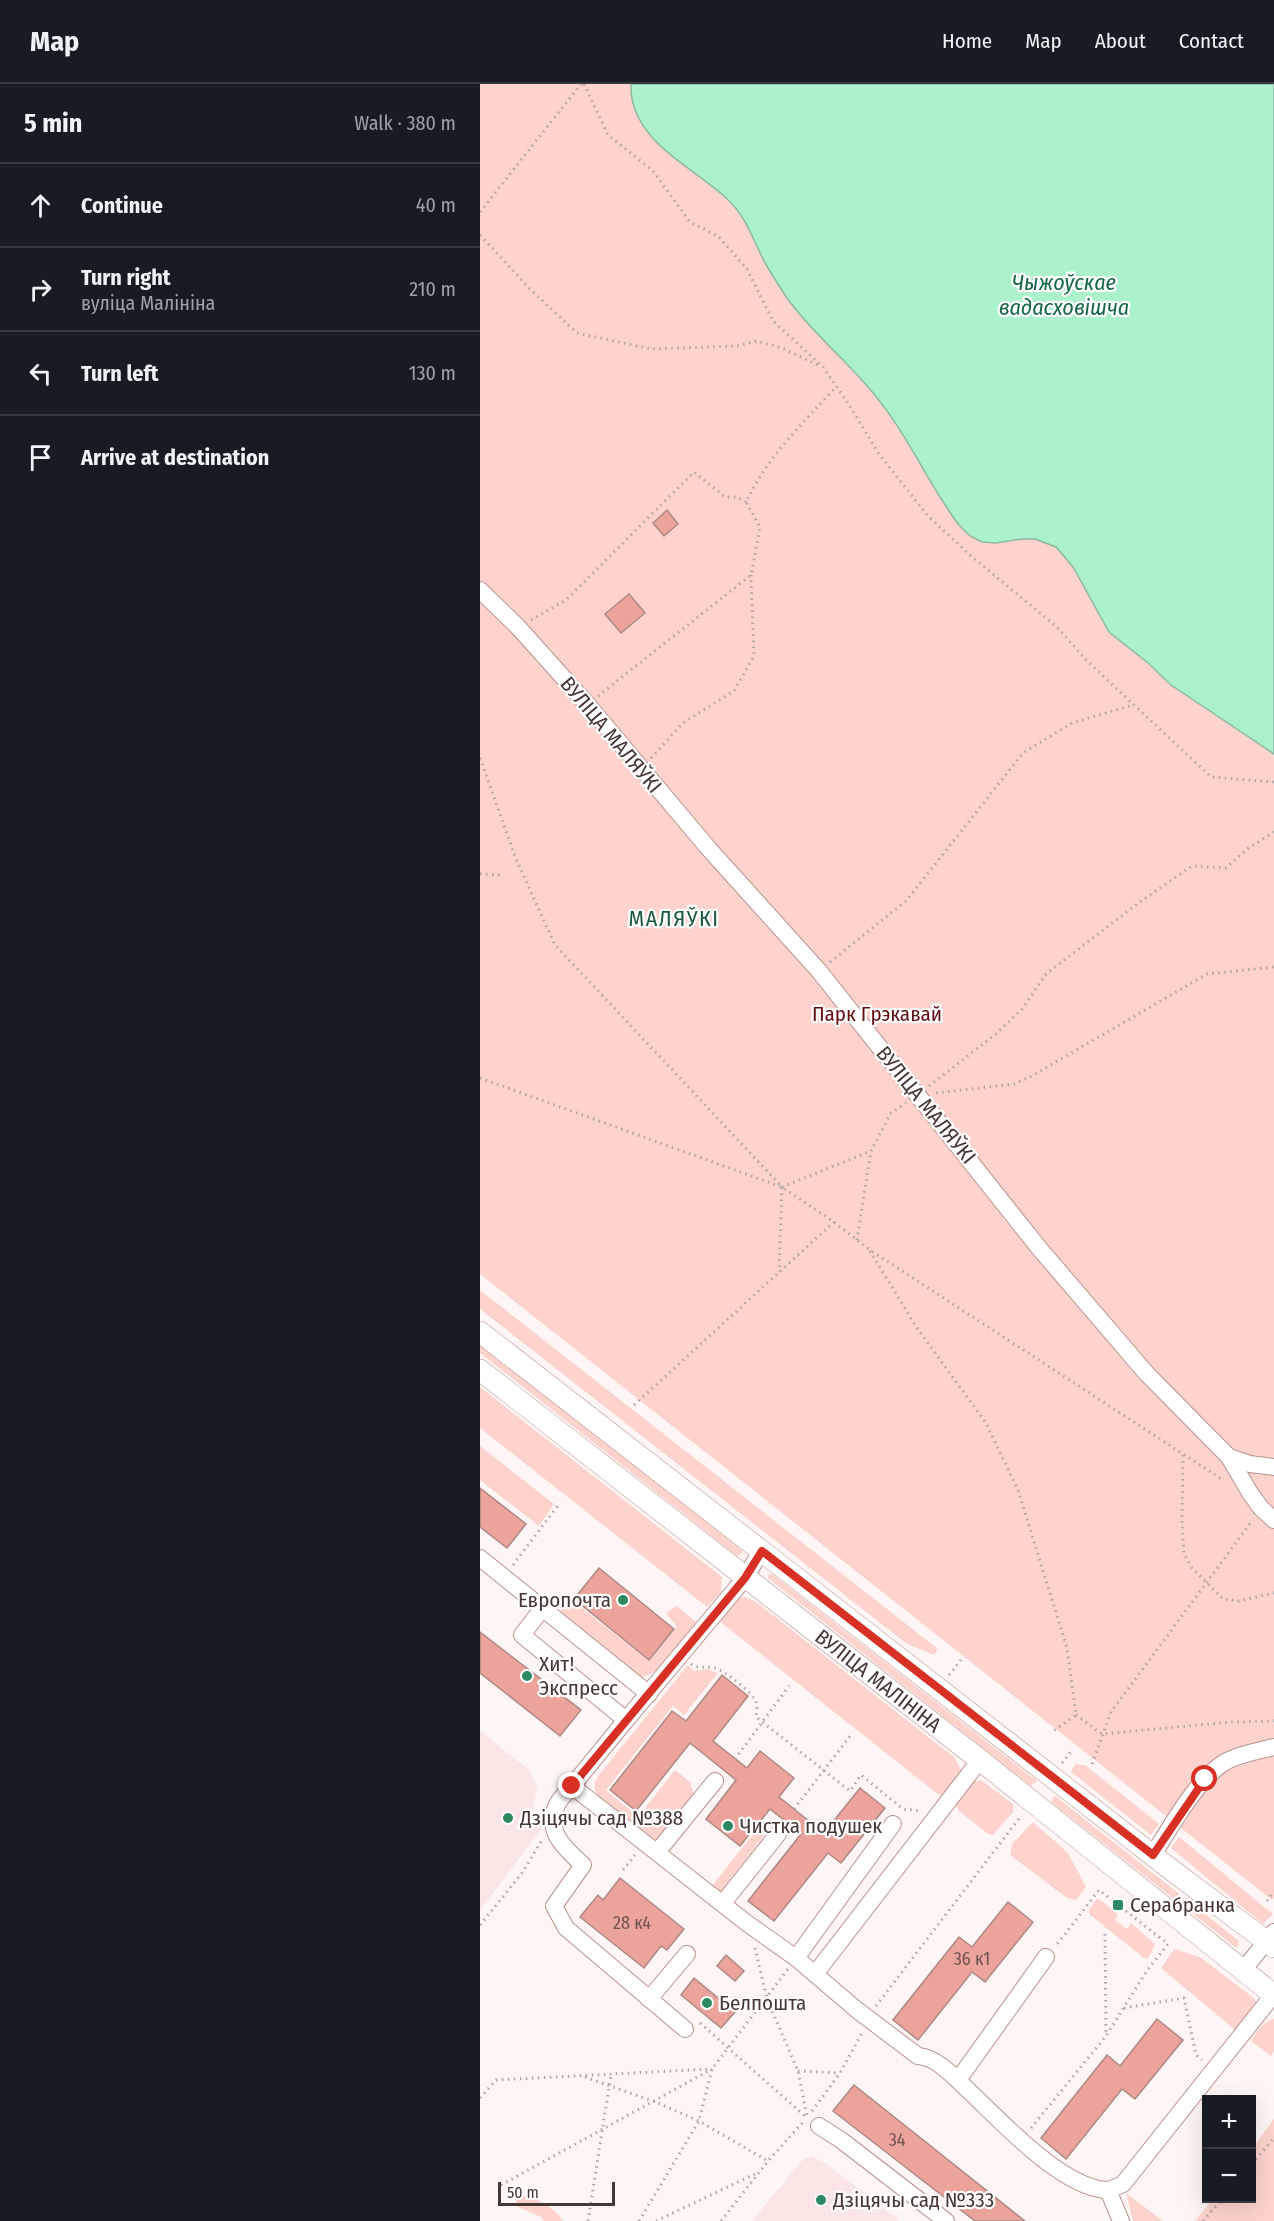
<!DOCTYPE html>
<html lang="en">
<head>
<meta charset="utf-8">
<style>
  body { margin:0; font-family:"Fira Sans Condensed",sans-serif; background:#20242c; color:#f1f3f6 }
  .controls { position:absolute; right:18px; bottom:18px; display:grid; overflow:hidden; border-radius:0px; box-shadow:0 6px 24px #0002 }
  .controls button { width:54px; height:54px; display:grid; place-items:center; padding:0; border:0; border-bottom:2px solid #363941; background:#171b24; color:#f1f3f6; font:30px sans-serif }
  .scale { position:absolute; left:18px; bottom:15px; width:117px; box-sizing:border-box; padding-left:6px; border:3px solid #463735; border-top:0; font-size:16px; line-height:21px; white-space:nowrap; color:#463735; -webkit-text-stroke:4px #fff; paint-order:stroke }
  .stop { position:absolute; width:18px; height:18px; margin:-14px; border:4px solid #d93025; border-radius:50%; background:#fff }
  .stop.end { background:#d93025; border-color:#fff; box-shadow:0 2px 6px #0008 }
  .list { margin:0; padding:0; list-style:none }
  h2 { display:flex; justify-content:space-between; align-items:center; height:78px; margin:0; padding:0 24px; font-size:26px }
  h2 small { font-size:20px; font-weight:400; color:#9ea1a6 }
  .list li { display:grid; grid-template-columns:39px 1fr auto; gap:18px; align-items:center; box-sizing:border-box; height:84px; padding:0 24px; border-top:2px solid #363941 }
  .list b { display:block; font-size:22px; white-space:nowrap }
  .list p { margin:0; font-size:20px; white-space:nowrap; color:#9ea1a6 }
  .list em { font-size:20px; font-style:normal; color:#9ea1a6 }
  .icon { flex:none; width:33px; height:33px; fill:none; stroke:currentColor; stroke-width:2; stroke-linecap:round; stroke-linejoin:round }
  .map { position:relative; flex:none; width:794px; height:2137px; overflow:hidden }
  header { display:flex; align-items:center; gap:36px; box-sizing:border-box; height:84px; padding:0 30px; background:#171b24; border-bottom:2px solid #363941 }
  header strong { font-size:28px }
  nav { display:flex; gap:33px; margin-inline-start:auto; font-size:21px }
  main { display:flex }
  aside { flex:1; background:#171b24 }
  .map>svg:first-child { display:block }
</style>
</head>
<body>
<header>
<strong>Map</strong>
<nav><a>Home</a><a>Map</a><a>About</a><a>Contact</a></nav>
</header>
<main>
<aside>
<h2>5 min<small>Walk · 380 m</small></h2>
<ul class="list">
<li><svg class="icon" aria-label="ahead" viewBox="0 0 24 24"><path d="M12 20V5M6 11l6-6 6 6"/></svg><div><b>Continue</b></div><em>40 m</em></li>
<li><svg class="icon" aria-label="right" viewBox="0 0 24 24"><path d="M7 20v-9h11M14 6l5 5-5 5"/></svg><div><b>Turn right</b><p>вуліца Малініна</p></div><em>210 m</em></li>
<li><svg class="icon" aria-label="left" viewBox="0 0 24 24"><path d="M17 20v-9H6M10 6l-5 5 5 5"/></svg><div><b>Turn left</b></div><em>130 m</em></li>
<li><svg class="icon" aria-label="arrive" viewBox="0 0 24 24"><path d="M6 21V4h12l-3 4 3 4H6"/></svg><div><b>Arrive at destination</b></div></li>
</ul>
</aside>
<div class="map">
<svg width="794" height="2137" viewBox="0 0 794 2137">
  <rect width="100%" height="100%" fill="#fef6f5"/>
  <!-- built -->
  <g fill="#fae6e4">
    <polygon points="0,1647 49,1686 57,1703 52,1731 64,1741 0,1826"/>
    <polygon points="332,2072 348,2081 420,2137 272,2137 323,2075"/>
  </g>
  <!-- green -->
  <g fill="#fed3ce">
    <polygon points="0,0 151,0 154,22 166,43 181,62 245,113 257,124 267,138 290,187 312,221 401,318 479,441 516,459 542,455 555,455 576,463 593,483 629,548 668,579 691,601 794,670 794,1814 792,1816 0,1190"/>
    <polygon points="0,1206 458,1565 454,1571 427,1560 0,1225"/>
    <polygon points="0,1259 262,1466 263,1469 257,1472 0,1269"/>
    <polygon points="0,1303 242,1493 241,1508 227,1523 0,1344"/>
    <polygon points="0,1362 74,1420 59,1442 0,1396"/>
    <polygon points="289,1490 292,1490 556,1696 556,1698 551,1702 288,1494"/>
    <path d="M87 1512 169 1577 197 1543 186 1529 197 1522 216 1538 217 1542C203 1558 181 1591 160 1593L79 1530Z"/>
    <polygon points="264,1513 275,1517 475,1674 483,1690 464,1715 239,1537 255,1517"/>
    <polygon points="208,1581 214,1587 227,1585 238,1589 204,1631 193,1622 126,1706 158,1733 195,1686 210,1698 214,1711 179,1757 174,1757 118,1713 114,1702 118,1692"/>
    <polygon points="595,1680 605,1681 679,1740 671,1751 591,1688"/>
    <polygon points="501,1696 533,1720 533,1728 513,1751 508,1750 479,1727 475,1720 492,1698"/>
    <polygon points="575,1712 759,1857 758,1863 755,1863 571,1718"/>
    <polygon points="553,1738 588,1769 606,1803 596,1816 587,1814 530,1771 532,1760"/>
    <polygon points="282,1739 285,1750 241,1808 232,1802"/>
    <polygon points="699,1753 793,1830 783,1840 691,1764"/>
    <polygon points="619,1815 638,1830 635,1836 647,1845 651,1839 675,1860 669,1873 665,1875 609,1830 609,1826 616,1816"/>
    <polygon points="694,1865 720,1873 775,1915 777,1923 759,1949 681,1884"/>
    <path d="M794 1935V1967L791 1972 771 1957C778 1947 782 1937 794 1935Z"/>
    <polygon points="794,2035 794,2137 715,2137 733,2115 772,2114 772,2065"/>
    <polygon points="646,2109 683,2137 653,2137"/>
    <path d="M36 2111C54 2112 73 2122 83 2137H64L61 2133 36 2122Z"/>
  </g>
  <!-- water -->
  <path fill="#abf1cb" stroke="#8db99e" stroke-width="1.5" d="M151 0H794V670L691 601 668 579 629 548 593 483 576 463 555 455H542L516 459 502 458 490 452 479 441C450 403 431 357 401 319 373 281 334 252 307 214 298 200 288 186 281 171 271 150 264 130 246 114 212 82 149 56 151 0Z"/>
  <!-- building -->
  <g fill="#eba39c" stroke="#ad8884" stroke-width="1.5">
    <polygon points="187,426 198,440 184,452 173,439"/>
    <polygon points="149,510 165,529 141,549 125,530"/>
    <polygon points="0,1404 46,1440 27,1464 0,1443"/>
    <polygon points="119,1484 194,1545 169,1576 94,1515"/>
    <polygon points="0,1548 101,1626 80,1652 0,1589"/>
    <polygon points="242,1591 268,1612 233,1657 267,1684 280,1667 314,1694 299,1713 344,1749 380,1704 405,1724 361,1779 348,1769 294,1837 268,1817 321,1750 290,1725 260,1762 226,1735 256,1696 210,1659 156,1727 130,1706 192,1627 206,1637"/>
    <polygon points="140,1794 204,1845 187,1866 181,1862 164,1884 100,1833 118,1811 123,1816"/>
    <polygon points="528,1818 553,1838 505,1898 492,1888 438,1956 413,1936 479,1853 492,1863"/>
    <polygon points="246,1871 264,1887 255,1897 237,1882"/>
    <polygon points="214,1894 255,1928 241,1944 201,1911"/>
    <polygon points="677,1935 703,1956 655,2015 642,2005 586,2075 561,2054 627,1971 640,1982"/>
    <polygon points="374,2001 545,2137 495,2137 353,2027"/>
  </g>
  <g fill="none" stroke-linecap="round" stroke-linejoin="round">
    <!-- minor casing -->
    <g stroke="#b7928e" stroke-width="18">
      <g id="minor">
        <polyline points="0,506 38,543 107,620 229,765 339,887 559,1164 667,1290 749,1373 770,1409 781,1424 794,1436"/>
        <polyline points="749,1373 770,1380 794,1383"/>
        <polyline points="0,1474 169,1610"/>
        <polyline points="62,1525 42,1551 146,1636 265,1494 282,1466"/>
        <path d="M146 1636 92 1702 268 1840 316 1874 377 1926 438 1972C457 1973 475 1994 489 2007 522 2038 580 2102 626 2106 631 2106 638 2102 643 2100L794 1910"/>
        <path d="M92 1702C87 1708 80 1714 77 1721 64 1748 86 1765 103 1781L74 1822 86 1844 205 1945"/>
        <polyline points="178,1767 235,1697"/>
        <path d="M673 1771C690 1744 717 1695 745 1678 759 1670 778 1667 794 1663"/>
        <polyline points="243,1819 298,1750"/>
        <polyline points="316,1874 413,1740"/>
        <polyline points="763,1886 794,1848"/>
        <polyline points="335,1890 500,1676"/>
        <polyline points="169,1915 207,1870"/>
        <polyline points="478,1996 566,1873"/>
        <polyline points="339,2042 361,2056 466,2137"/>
        <polyline points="628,2106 641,2137"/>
      </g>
    </g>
    <!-- major casing -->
    <g stroke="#b7928e" stroke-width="22">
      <g id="major">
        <polyline points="0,1248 689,1784 794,1863"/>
        <polyline points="0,1286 500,1676 794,1911"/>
      </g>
    </g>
    <!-- path -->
    <g stroke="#afa4a2" stroke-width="3" stroke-dasharray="1.5 4.5" stroke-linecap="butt">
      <polyline points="104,0 128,51 173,87 210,138 238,152 267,185 293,237 343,283 368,319 399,370 448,432 491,472 577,543 606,576 731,693 794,698"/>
      <polyline points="0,128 101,0"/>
      <polyline points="0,151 50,205 97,249 171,265 257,262 277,257 302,264 338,281"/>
      <polyline points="51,536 86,516 214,388 245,413 257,413 266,418"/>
      <path d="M118 612 271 491 280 443 266 418C289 371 321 341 356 303"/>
      <polyline points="0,674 36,775 75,861 302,1103 299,1188"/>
      <polyline points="171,674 203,639 254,607 274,572 271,491"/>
      <polyline points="0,790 20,791"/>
      <polyline points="350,878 426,817 543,669 592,639 653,621"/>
      <polyline points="0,994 302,1103 354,1138 390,1166 743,1396"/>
      <polyline points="449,1002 516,950 542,925 566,890 661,817 712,782 746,784 767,765 794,748"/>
      <polyline points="456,1009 534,1000 550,993 727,890 794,883"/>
      <polyline points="302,1103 391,1067"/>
      <polyline points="377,1156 391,1067 411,1029 426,1019"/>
      <polyline points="390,1167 437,1244 506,1339 538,1406 587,1564 596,1631 572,1648"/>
      <polyline points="154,1321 354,1138"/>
      <polyline points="703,1371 702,1438 704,1470 712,1484 743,1515 759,1517 794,1509"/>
      <polyline points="33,1481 79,1420"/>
      <path d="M211 1580C219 1585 227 1582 235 1584 245 1587 272 1608 276 1618 278 1623 276 1628 276 1633L370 1707 381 1691 423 1725 442 1727"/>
      <polyline points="469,1591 481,1576"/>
      <polyline points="596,1631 622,1650 751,1638 794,1637"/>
      <polyline points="255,1675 309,1602"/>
      <polyline points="582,1679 593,1665"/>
      <polyline points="612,1680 631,1628 772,1437"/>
      <polyline points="314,1725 371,1651"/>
      <polyline points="143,1786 155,1771"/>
      <polyline points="787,1817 794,1807"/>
      <polyline points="0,1841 42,1789 62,1756"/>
      <polyline points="625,1850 626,1951"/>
      <polyline points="275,1864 287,1915 318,1987 327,2032"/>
      <polyline points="396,1922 541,1732"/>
      <polyline points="644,1924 704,1914 716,1971 722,1976"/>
      <polyline points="220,1939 327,2034"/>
      <polyline points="318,1987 360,1989"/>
      <polyline points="105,1993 173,2017 219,2037 288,2077"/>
      <polyline points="0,2014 16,1996 230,1985"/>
      <polyline points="332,2027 360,1989 382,1949"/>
      <polyline points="551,2044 626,1952 668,1885 688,1860 619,1806 575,1863"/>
      <polyline points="772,2080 794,2054"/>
      <polyline points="21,2101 232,1985"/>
      <polyline points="108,2137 131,1991"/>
      <polyline points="159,2137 219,2037 232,1985 308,1885"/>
      <polyline points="176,2137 277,2089"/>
      <polyline points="241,2137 288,2077 324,2037"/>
      <polyline points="723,2137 743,2114"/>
    </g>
    <!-- minor -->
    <use href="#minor" stroke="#fff" stroke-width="16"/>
    <!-- major -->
    <use href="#major" stroke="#fff" stroke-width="21"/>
  </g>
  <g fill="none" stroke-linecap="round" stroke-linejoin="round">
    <!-- route -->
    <polyline stroke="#d93025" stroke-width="8" points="92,1702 265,1494 282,1467 673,1771 725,1695"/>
  </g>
  <!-- markers -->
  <g fill="#2d8960" stroke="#fff" stroke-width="2">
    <circle cx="143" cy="1516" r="6"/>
    <circle cx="47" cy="1592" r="6"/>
    <circle cx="28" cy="1734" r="6"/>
    <circle cx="248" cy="1742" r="6"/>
    <rect x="632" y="1815" width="12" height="12" rx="3"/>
    <circle cx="227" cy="1919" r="6"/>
    <circle cx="341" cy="2116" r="6"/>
  </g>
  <g text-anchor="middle" stroke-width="4.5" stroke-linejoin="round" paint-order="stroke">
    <!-- number labels -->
    <g font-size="18" fill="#6f524f">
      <text x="152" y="1845">28 к4</text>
      <text x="492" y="1881">36 к1</text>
      <text x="417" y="2062">34</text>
    </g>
    <!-- street labels -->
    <g font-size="21" fill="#463735" stroke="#fff">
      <text transform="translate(131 651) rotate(50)" y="7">ВУЛІЦА МАЛЯЎКІ</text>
      <text transform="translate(446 1021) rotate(51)" y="7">ВУЛІЦА МАЛЯЎКІ</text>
      <text transform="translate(398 1597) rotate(38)" y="7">ВУЛІЦА МАЛІНІНА</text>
    </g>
    <!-- park labels -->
    <g font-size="21" fill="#620d10" stroke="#fff">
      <text x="397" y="937">Парк Грэкавай</text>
    </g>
    <!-- poi labels -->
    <g font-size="21" fill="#463735" stroke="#fff" text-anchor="start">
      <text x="131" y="1523" text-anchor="end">Европочта</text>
      <text x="59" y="1587">Хит!<tspan x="59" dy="24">Экспресс</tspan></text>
      <text x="40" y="1741">Дзіцячы сад №388</text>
      <text x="260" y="1749">Чистка подушек</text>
      <text x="650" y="1828">Серабранка</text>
      <text x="239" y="1926">Белпошта</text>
      <text x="353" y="2123">Дзіцячы сад №333</text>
    </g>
    <!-- water labels -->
    <g font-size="22" font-style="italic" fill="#146644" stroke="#fff">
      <text x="584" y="206">Чыжоўскае<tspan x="584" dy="25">вадасховішча</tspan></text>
    </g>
    <!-- neighbourhood labels -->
    <g font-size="22" letter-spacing="1.5" fill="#19593c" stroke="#fff">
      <text x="194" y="842">МАЛЯЎКІ</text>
    </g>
  </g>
</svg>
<div class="controls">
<button>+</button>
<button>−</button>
</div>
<div class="scale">50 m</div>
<div class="stop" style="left:725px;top:1695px"></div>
<div class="stop end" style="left:92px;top:1702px"></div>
</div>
</main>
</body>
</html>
